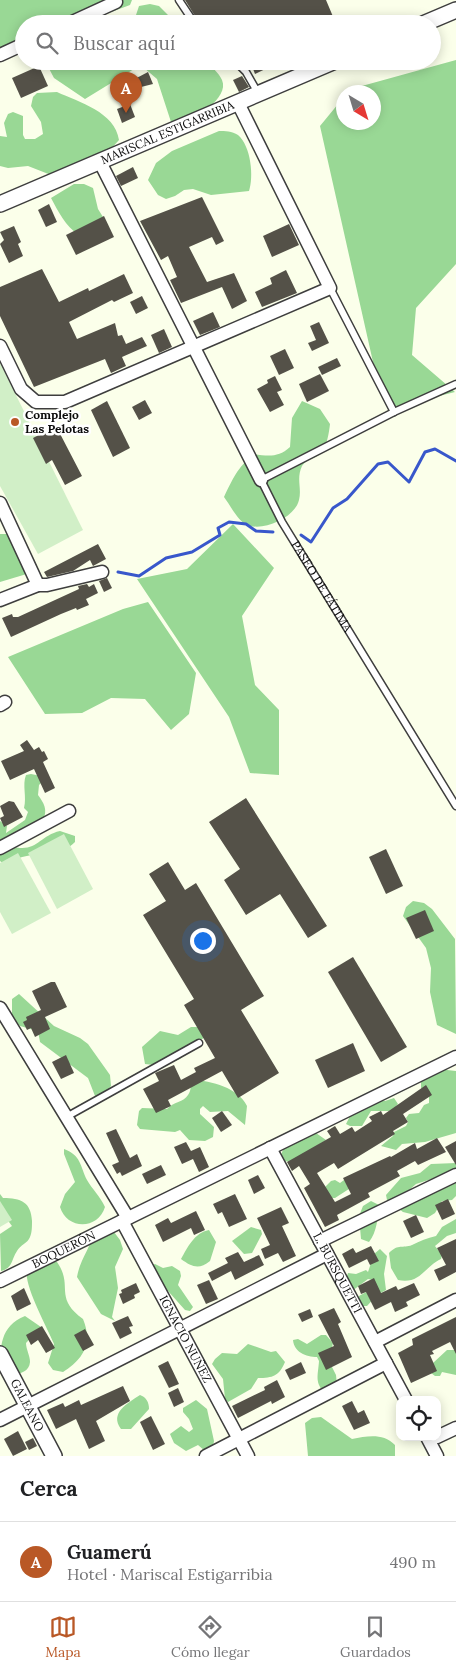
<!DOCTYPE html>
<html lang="es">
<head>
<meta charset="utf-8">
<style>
  body { margin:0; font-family:Lora,serif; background:#f6f6f6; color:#202124 }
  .controls { position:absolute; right:15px; bottom:15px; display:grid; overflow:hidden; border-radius:10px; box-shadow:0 2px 12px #0003 }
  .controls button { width:45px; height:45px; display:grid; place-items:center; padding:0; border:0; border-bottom:1px solid #e0e0e0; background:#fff; color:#202124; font:25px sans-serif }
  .compass { position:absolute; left:336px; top:85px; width:45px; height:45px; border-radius:50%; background:#fff; box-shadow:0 2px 12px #0003; rotate:142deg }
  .you { position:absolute; left:202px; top:940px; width:18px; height:18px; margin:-12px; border:4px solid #fff; border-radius:50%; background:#1a73e8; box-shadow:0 0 0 8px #1a73e833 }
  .badge { display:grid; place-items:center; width:32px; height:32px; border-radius:50%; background:#b95826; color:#fff; font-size:16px; font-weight:700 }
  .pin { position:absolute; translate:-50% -41px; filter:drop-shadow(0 1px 2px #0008) }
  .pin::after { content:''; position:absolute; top:26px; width:18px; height:15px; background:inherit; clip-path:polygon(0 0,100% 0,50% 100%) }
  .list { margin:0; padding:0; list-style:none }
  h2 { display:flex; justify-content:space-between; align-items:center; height:65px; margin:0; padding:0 20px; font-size:21px }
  h2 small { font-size:16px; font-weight:400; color:#757577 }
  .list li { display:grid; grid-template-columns:32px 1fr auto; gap:15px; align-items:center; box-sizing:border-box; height:80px; padding:0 20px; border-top:1px solid #e0e0e0 }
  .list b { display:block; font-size:19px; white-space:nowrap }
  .list p { margin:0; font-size:16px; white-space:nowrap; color:#757577 }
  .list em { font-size:16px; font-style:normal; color:#757577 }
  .icon { flex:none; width:28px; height:28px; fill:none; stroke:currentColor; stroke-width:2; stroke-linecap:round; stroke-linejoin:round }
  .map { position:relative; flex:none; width:456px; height:1456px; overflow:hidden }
  .search { position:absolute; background:#fff; box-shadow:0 2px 12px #0003; left:15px; right:15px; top:15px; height:55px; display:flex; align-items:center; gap:12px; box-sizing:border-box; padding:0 18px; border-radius:28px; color:#757577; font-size:19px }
  .sheet { height:145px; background:#fff }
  nav { display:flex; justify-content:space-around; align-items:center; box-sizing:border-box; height:70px; border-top:1px solid #e0e0e0; background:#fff; font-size:14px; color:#757577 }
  nav a { display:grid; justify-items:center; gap:2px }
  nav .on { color:#b95826 }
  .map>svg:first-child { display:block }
</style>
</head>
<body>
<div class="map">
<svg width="456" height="1456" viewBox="0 0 456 1456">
  <rect width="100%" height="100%" fill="#fbffea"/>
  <!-- forest -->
  <g fill="#99d895">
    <polygon points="0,0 132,0 130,5 79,24 24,24 24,46 0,50"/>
    <polygon points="150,4 159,6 177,24 124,24 136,15 139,6"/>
    <polygon points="456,60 456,264 416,308 412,355 455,392 395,407 373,362 320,126 343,98 344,122 374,122 374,92 348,92 351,89"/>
    <path d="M45 61H207C212 68 219 73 222 80 230 98 193 120 179 127L171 122 157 79 143 67 134 69 85 99 54 78Z"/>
    <path d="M57 92C79 102 115 112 119 140L109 151 90 156 65 171 51 175 28 166 8 168 0 166V136L7 137 4 123 8 114 13 112 23 116V135L25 139H35L43 134 41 122 31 106 33 97 37 93Z"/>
    <path d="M219 131C225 131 232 131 238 135 251 146 254 177 249 191L211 195 193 189 184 190 175 196 166 199 158 195 148 180 156 163 172 151Z"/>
    <path d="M74 184H84L93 188 98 209 108 225 78 234C66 227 58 211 51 198Z"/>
    <path d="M302 401 320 409 330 424C329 433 327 446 321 453 315 459 307 458 302 466 296 479 302 488 299 500 295 518 261 533 245 524 237 519 230 505 224 497 233 478 237 469 253 454 268 456 278 458 290 447L292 418Z"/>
    <polygon points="233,524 274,568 242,616 255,685 279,710 279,775 250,773 229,717 137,579 187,569"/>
    <polygon points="0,534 12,534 34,560 30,573 0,582"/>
    <polygon points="148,602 196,673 189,714 171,730 145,699 111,698 82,713 45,714 8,657 123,609"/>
    <path d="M31 774 41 776 43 781 39 785 38 795C44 803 48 810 43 820L10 846C37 854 38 836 60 831L75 836V842C61 857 36 852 19 858 14 859 9 862 4 864L0 861V821L7 826 6 833 25 820 28 812 24 808C27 797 22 785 26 775Z"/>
    <polygon points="413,901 424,903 432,909 455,939 456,1034 437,1025 430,992 431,968 426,948 403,916 406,907"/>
    <polygon points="19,994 54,1026 80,1038 88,1044 110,1075 111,1086 105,1093 95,1096 88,1078 40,1042 38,1031 20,1026 12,1017 12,999"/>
    <polygon points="191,1027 200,1027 207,1036 194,1044 180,1059 162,1066 145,1064 142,1047 160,1031 178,1035"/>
    <polygon points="438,1069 456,1071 456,1133 425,1142 402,1144 396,1150 381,1146 393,1136 394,1132 406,1126 408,1122 406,1118 409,1114 419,1113 424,1105 429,1103 429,1093 421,1088 421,1080"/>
    <path d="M192 1079C212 1082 238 1087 247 1106L245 1125 228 1111 210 1112 203 1106 200 1109V1114L214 1127 213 1137 205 1141 189 1140 180 1130 175 1132 140 1129 137 1125 139 1111 142 1108 167 1109C173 1102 184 1102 188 1095 192 1090 190 1084 192 1079Z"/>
    <polygon points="394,1098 398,1104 392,1111 371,1111 362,1126 350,1126 346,1124 351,1114 377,1099 385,1101"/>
    <path d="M316 1133 326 1140 291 1162 284 1161 281 1157C283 1140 302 1137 316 1133Z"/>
    <path d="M64 1149C81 1155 80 1166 87 1180 92 1189 100 1196 105 1207 98 1230 67 1230 60 1207L65 1194 75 1182 64 1154Z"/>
    <polygon points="456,1163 456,1171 416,1184 408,1191 410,1200 415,1202 456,1181 456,1196 452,1200 442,1201 435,1213 427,1218 403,1212 387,1200 386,1195 401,1178 420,1173 431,1164"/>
    <polygon points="348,1177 352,1187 335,1198 328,1198 325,1187 331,1181 335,1180 340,1183"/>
    <path d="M0 1194 3 1198C21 1198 31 1202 32 1221 32 1226 32 1233 30 1237 28 1243 20 1245 17 1251 11 1260 13 1268 1 1271L0 1234 12 1226 0 1210Z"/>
    <path d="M371 1201 379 1205C378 1217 377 1232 369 1242L361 1239 359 1216 363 1206Z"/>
    <path d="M456 1219V1233L447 1236 435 1246 442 1255 441 1259C425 1266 420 1285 398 1280L391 1268 389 1253C399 1243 402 1249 412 1245 420 1241 427 1238 436 1236L442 1227Z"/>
    <polygon points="251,1227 261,1230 262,1234 252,1253 244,1254 232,1241"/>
    <path d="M111 1228 120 1240 123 1249 115 1267 118 1288 112 1317 115 1321 101 1314 77 1277C80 1259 91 1248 94 1230Z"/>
    <path d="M209 1230 216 1242 210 1261C199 1270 192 1267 181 1259 188 1247 194 1233 209 1230Z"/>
    <polygon points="380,1249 387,1256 384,1274 386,1290 377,1295 367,1306 359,1306 356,1301 359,1296 368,1291 373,1280 368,1279 352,1291 345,1282 348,1273 356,1274 366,1270 368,1272 374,1254"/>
    <path d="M48 1261 57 1262C74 1286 53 1297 83 1319 93 1343 83 1360 63 1372L53 1370 48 1363 54 1344C47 1327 24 1286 27 1271Z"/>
    <polygon points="155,1264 163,1268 172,1266 180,1271 181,1276 178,1285 193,1307 190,1311 185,1310 168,1291 163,1291 150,1266"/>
    <path d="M25 1316 41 1327 26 1343C26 1349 30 1356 30 1362 29 1376 9 1376 0 1372 0 1347 0 1326 25 1316Z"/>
    <path d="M321 1335H326L333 1343 329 1361 336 1375 337 1385 326 1394C314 1383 318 1376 319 1361L317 1357C306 1357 294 1352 293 1340L298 1339 307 1344Z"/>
    <path d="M248 1344 271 1352 276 1351 285 1362C279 1376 273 1378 258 1378L251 1389 228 1402 225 1399 223 1379 212 1364 215 1359 222 1353 237 1354Z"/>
    <polygon points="447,1350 456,1350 456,1375 442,1372 440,1376 435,1376 431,1373 433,1363"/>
    <path d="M140 1395C146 1397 149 1402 149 1409L131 1429H121C109 1413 128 1403 140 1395Z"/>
    <polygon points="196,1400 207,1409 214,1441 213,1446 205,1451 198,1445 186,1451 174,1443 170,1434 181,1426 189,1432 193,1429 189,1419 183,1412 183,1408"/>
    <path d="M321 1417 352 1439C368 1436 383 1433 395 1445V1456H308L305 1423 312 1418Z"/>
  </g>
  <!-- pitch -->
  <g fill="#d1efc7">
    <polygon points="0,363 83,530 38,554 0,486"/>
    <polygon points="64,834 93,889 57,909 28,853"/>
    <polygon points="18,853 51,913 12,934 0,912 0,863"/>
    <polygon points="0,1201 12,1220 0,1227"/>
  </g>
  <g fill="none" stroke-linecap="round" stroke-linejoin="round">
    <!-- stream -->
    <g stroke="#3857cb" stroke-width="3">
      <polyline points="301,535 311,542 333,508 347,499 378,464 388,462 409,482 425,452 435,449 456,461"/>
      <polyline points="118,572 139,576 166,558 192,552 220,535 218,528 229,522 246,524 256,531 273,532"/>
    </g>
  </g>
  <!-- building -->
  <g fill="#545148">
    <polygon points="185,0 326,0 334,19 324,24 231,24 227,15 207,24 200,24"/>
    <polygon points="250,61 282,61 255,74"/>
    <polygon points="39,66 48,86 21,98 12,78"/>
    <polygon points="148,72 153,84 113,94 112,91"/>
    <polygon points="242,76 249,87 239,92 233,80"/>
    <polygon points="130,104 135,117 122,123 117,109"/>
    <polygon points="133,167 138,178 121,186 116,176"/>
    <polygon points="202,197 224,241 216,245 212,237 189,247 207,282 234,273 247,301 232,309 222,287 181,303 170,280 177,277 168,256 161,260 140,221"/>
    <polygon points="49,204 57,222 46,227 38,210"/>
    <polygon points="104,216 114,237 76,255 66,235"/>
    <polygon points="289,224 299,245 272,257 263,236"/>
    <polygon points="14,226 21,242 18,244 23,256 9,263 0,244 4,240 0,232"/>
    <polygon points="42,269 59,302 88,288 89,291 124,274 133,293 114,302 112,300 69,322 77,339 115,323 118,336 122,335 126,344 142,337 147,346 122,357 126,366 111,373 105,359 34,387 0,316 0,287"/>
    <polygon points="286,270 297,293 262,307 255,292 272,284 270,278"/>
    <polygon points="142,296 148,308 136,314 130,302"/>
    <polygon points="213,312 220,327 200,335 193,321"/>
    <polygon points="319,322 329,343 312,351 308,343 316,340 310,326"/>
    <polygon points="164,329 172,347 159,353 151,335"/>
    <polygon points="285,349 294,368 279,375 270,356"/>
    <polygon points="337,358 341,366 322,375 318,367"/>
    <polygon points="320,374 329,391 307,402 299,384"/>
    <polygon points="275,376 282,390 277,392 284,405 270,412 257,389 268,383 267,380"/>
    <polygon points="145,400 152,413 139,420 132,407"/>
    <polygon points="107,401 130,448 113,457 91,410"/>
    <polygon points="56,426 82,476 65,485 52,460 46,464 33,438"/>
    <polygon points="98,544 106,559 93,566 90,560 73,571 47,577 44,572"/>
    <polygon points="107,578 112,588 104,592 99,581"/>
    <polygon points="87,584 89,587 94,584 98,593 86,599 89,605 77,610 76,608 61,614 11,637 2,618 12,614 13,617 18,617 79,589 78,586"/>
    <polygon points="27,740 34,750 39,747 42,752 44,751 48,759 43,762 55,788 45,793 34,769 10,780 1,761 24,751 20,745"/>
    <polygon points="246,798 327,926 308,938 280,894 246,915 224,880 240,869 209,822"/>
    <polygon points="9,801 14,802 23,817 4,827 0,818 4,816 0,806"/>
    <polygon points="386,849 403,886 386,894 369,857"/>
    <polygon points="168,862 185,890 196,883 264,996 241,1010 279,1073 238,1098 222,1071 168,1100 171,1106 156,1113 143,1089 159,1081 155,1073 174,1065 181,1080 196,1072 194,1068 215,1058 184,1005 194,999 143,915 166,901 149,874"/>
    <polygon points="425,910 434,931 416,939 406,918"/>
    <polygon points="353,957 407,1047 381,1062 328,972"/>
    <polygon points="51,982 55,982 67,1007 45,1017 50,1029 35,1037 31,1028 27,1030 23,1022 27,1020 26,1017 41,1010 32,991"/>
    <polygon points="353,1043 365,1071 328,1088 315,1060"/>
    <polygon points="66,1055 74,1073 61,1079 52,1062"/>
    <polygon points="426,1085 432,1095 403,1114 408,1122 393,1131 395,1134 338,1169 334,1163 317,1173 335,1202 351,1194 343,1178 390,1156 391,1157 415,1143 417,1149 437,1138 446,1152 418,1165 415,1161 397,1171 400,1176 368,1193 370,1197 337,1215 339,1220 325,1227 304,1188 310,1184 299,1166 292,1171 287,1162 331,1137 327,1131 335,1126 340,1134 352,1127 355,1132 372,1121 369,1117 381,1111 383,1115"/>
    <polygon points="222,1111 232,1125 221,1132 212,1118"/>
    <polygon points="116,1129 130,1158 137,1154 142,1166 122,1176 120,1172 117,1174 112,1165 119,1162 106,1133"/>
    <polygon points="456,1141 456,1165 445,1147"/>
    <polygon points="186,1142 191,1151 200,1147 209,1167 199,1172 193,1159 182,1164 174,1147"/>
    <polygon points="161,1165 166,1175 147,1184 142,1174"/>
    <polygon points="258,1175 265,1188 254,1194 248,1180"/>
    <polygon points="235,1194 247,1219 229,1227 222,1212 218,1214 213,1204"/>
    <polygon points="448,1199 455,1214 442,1220 435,1205"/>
    <polygon points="281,1207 289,1223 282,1226 296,1256 283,1262 278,1253 265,1259 261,1249 270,1245 257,1218"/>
    <polygon points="196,1211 205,1230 194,1235 191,1228 163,1242 155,1225 168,1218 171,1223"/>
    <polygon points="416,1215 424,1232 411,1238 403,1221"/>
    <polygon points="456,1239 456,1272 439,1281 434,1270 446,1265 437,1248"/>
    <polygon points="371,1246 379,1261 370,1265 367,1259 349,1268 342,1254 353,1248 356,1253"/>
    <polygon points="238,1252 244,1262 259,1255 264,1265 235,1280 231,1271 212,1281 208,1273 228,1263 225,1258"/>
    <polygon points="374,1278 381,1293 396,1286 398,1290 414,1283 420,1295 406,1302 408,1306 395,1312 391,1302 375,1310 366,1292 361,1294 358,1286"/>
    <polygon points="209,1280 218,1299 206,1304 197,1285"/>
    <polygon points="136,1283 140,1292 134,1295 135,1298 123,1304 119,1294 122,1293 121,1290"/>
    <polygon points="24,1288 31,1304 17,1311 11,1296"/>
    <polygon points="334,1308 341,1322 338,1324 352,1357 326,1370 318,1353 334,1346 318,1315"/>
    <polygon points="310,1309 313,1317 302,1322 298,1314"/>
    <polygon points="128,1316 133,1326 129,1327 132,1333 120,1339 112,1323"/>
    <polygon points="456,1317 456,1354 450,1342 432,1351 434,1354 430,1355 437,1371 411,1383 398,1353 413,1345 412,1339"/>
    <polygon points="42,1326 55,1348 46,1353 38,1340 31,1345 26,1335"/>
    <polygon points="85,1329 94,1345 83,1351 74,1335"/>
    <polygon points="168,1361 179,1384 169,1388 158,1366"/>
    <polygon points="301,1362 306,1373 290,1380 285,1370"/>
    <polygon points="277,1380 285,1397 272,1404 271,1401 238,1418 232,1406 265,1390 264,1387"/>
    <polygon points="123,1386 130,1401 96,1421 105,1441 89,1449 76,1419 56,1429 47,1410 63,1403 65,1407 79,1400 81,1405"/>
    <polygon points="178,1388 184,1402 174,1407 168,1393"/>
    <polygon points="352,1401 358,1413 364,1410 370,1423 354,1430 342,1406"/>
    <polygon points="151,1416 165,1444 153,1450 140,1422"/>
    <polygon points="18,1431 27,1449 13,1456 4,1439"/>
    <polygon points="33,1438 37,1446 29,1450 25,1442"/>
  </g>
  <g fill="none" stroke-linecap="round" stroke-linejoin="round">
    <!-- service casing -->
    <g stroke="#3e3e3e" stroke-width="9">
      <g id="service">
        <polyline points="179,0 195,24"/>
        <polyline points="235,61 246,72 258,93"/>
        <polyline points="330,288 394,412"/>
        <path id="s1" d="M456 384 394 412 261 480 282 522 456 806"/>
        <polyline points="68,1116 199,1043"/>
      </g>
    </g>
    <!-- minor casing -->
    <g stroke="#3e3e3e" stroke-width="15">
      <g id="minor">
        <polyline points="68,24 116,2"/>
        <polyline points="0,55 24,44"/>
        <polyline points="100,162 261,480"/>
        <polyline points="0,346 21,389 36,402 65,402 330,288 238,103"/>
        <polyline points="0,503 38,585"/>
        <polyline points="0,600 38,585 47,585 102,572"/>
        <polyline points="0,705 5,702"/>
        <polyline points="0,848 69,811"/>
        <polyline points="0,1008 128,1218"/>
        <path id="s2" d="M270 1148 406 1400"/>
        <path id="s3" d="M122 1221 248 1456"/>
        <polyline points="320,1241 456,1175"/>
        <path id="s4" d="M0 1281 456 1057"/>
        <polyline points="375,1342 456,1300"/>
        <polyline points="0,1420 327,1254"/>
        <polyline points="427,1437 437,1456"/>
        <polyline points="437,1437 456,1428"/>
        <polyline points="206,1456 386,1363"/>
      </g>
    </g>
    <!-- tertiary casing -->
    <g stroke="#3e3e3e" stroke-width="18">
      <g id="tertiary">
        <polyline points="423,24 456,10"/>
        <path id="s5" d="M0 204 335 61"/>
        <path id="s6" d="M0 1354 54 1456"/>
      </g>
    </g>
    <!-- service -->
    <use href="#service" stroke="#fff" stroke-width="6"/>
    <!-- minor -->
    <use href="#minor" stroke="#fff" stroke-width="12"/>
    <!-- tertiary -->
    <use href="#tertiary" stroke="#fff" stroke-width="15"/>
  </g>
  <!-- markers -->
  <circle fill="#b95826" stroke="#fff" stroke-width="2" cx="15" cy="422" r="5"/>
  <g text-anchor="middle" stroke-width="5" stroke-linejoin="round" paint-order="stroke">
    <!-- street labels -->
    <g font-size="12" fill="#0b0b0b" stroke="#fff">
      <text dy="4" stroke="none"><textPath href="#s5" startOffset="182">MARISCAL ESTIGARRIBIA</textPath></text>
      <text dy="4" stroke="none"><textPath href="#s1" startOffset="340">PASEO DE FÁTIMA</textPath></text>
      <text dy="4" stroke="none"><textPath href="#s4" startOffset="71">BOQUERÓN</textPath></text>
      <text dy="4" stroke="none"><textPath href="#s2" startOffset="142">L. BURSQUETTI</textPath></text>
      <text dy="4" stroke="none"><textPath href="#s3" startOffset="134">IGNACIO NUÑEZ</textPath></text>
      <text dy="4" stroke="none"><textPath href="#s6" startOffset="58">GALEANO</textPath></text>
    </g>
    <!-- poi labels -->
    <g font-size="12" font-weight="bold" fill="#0b0b0b" stroke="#fff" text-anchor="start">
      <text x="25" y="419">Complejo<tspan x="25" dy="14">Las Pelotas</tspan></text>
    </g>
  </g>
</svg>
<div class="controls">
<button><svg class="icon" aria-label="locate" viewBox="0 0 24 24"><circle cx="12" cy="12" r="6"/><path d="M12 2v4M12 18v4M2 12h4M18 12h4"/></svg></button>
</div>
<svg class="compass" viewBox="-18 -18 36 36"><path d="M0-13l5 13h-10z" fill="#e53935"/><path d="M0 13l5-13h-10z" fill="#757577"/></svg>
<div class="you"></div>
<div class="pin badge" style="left:126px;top:113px">A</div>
<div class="search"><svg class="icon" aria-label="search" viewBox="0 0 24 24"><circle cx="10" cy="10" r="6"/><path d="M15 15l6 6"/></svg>Buscar aquí</div>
</div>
<section class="sheet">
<h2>Cerca<small></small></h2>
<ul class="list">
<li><span class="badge">A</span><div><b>Guamerú</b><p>Hotel · Mariscal Estigarribia</p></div><em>490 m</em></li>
</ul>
</section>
<nav>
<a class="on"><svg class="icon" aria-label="map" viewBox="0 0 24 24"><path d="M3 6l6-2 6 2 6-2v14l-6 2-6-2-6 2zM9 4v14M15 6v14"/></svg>Mapa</a>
<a><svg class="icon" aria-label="directions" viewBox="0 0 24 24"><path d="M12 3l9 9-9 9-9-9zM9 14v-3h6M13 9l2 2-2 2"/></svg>Cómo llegar</a>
<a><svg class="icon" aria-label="saved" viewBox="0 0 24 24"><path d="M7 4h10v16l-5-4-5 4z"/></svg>Guardados</a>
</nav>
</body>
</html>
